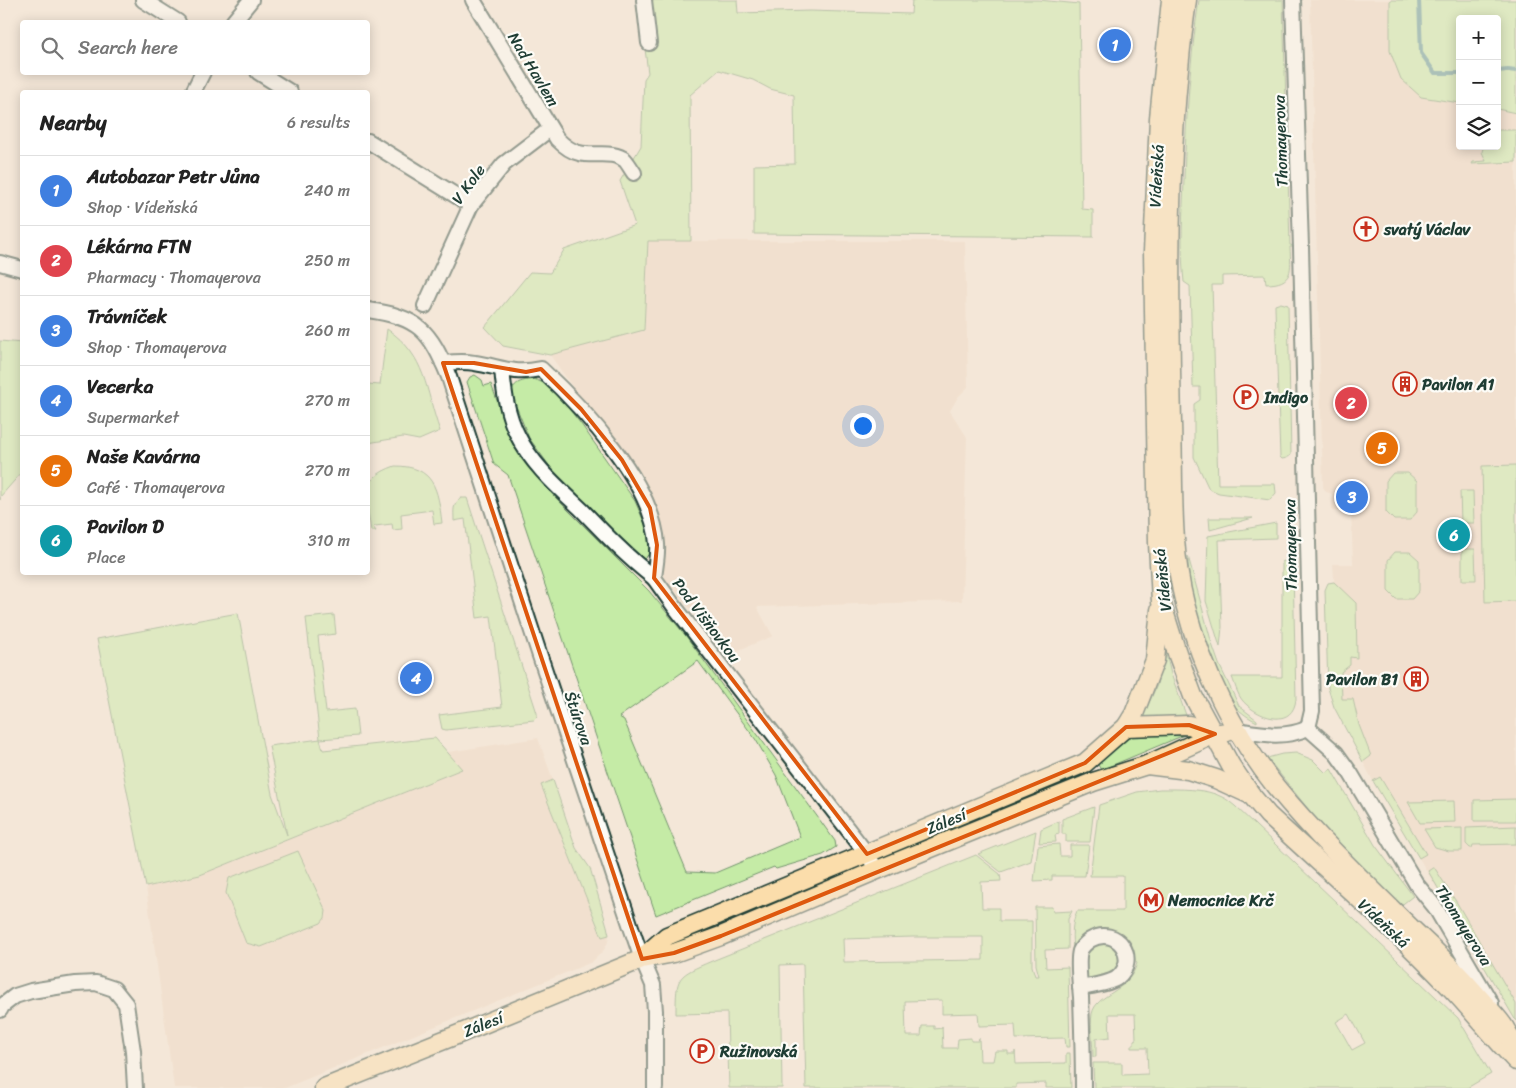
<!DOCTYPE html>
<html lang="en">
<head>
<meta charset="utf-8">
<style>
  body { margin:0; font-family:Sriracha,sans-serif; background:#f6f6f6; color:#222 }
  .controls { position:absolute; right:15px; top:15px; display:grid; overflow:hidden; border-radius:5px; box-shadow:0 2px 12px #0003 }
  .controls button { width:45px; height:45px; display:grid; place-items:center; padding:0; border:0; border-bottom:1px solid #e0e0e0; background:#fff; color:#222; font:25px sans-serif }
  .you { position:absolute; left:862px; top:425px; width:18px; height:18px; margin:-12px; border:4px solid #fff; border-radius:50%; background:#1a73e8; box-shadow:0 0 0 8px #1a73e833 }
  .badge { display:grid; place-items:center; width:32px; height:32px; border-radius:50%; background:#c8321e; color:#fff; font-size:16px; font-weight:700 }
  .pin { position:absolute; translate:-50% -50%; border:2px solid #fff; box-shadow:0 1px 5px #0006 }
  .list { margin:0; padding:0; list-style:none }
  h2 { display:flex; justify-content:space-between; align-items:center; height:65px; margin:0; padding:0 20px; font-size:21px }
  h2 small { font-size:16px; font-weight:400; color:#767676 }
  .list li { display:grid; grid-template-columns:32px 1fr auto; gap:15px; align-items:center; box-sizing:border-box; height:70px; padding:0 20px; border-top:1px solid #e0e0e0 }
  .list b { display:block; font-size:19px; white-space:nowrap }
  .list p { margin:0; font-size:16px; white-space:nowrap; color:#767676 }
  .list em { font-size:16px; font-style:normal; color:#767676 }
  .icon { flex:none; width:28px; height:28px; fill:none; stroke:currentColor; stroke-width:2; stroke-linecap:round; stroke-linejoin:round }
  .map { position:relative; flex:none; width:1516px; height:1088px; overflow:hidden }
  .search { position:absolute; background:#fff; box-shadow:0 2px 12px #0003; left:20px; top:20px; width:350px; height:55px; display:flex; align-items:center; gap:12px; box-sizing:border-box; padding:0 18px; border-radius:5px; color:#767676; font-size:19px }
  .panel { position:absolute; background:#fff; box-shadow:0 2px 12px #0003; left:20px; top:90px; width:350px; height:485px; border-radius:5px }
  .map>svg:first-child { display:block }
</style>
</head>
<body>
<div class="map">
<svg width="1516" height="1088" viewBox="0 0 1516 1088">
  <rect width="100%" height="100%" fill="#f4e7d8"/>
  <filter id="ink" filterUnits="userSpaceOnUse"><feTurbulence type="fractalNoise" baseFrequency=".02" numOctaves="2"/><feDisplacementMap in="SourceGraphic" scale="10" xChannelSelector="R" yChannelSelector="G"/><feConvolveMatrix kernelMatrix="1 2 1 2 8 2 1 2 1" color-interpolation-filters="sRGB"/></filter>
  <g filter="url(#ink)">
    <!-- built -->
    <g fill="#eed8c3">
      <polygon points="1310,0 1390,0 1390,51 1421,97 1460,103 1460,146 1497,146 1497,109 1516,113 1516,1021 1373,781 1342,722 1334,707 1328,688 1325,590 1328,583 1334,581 1333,564 1353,564 1351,511 1332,511 1332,494 1326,492 1323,487"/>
      <polygon points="648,241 965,241 968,387 958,397 950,411 967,437 962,601 757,607 773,636 729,654 665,579 644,488 550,355 644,330"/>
      <polygon points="538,738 553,780 541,786 602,937 609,935 608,942 604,950 592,962 285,1088 174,1088 146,887 200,875 462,769 448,752"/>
    </g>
    <!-- green -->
    <g fill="#c5eba6" stroke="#72946d" fill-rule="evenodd">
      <polygon points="649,0 737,0 738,13 810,11 911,14 912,0 1039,0 1079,4 1082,209 1093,210 1093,237 754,234 754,165 795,164 794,95 770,89 753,80 719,70 690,95 691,241 648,241 644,330 550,355 503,346 485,327 530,272 550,273 564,250 635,225 620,181 641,146 644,79 648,73 645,49"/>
      <path d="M1199 0H1283L1290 245 1301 247H1290C1291 270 1294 284 1266 284L1265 275 1222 276V285H1212L1218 484H1275L1276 493 1270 500 1219 493 1209 489 1194 457V404L1200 400V387H1193L1190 286 1184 282C1180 247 1183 213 1184 179 1186 119 1190 59 1199 0Z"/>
      <polygon points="1390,0 1516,0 1516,113 1497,109 1497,19 1460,19 1460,103 1421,97 1401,79 1390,51"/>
      <polygon points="1499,130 1516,130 1516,162 1472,164 1473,162 1486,161 1482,152 1483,148 1497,146 1497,132"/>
      <polygon points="1281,303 1288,305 1291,455 1287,458 1282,459 1280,457 1275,307 1275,305"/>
      <path d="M387 329C427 356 425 390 440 431L419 440 403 437 368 443V384L380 385Z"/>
      <polygon points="0,341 22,343 22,472 0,497 0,500"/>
      <path d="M475 375 482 380 484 386 491 384 511 439 526 462 544 486 649 591 686 636 835 841 836 847 823 855 776 869 774 867 656 915 508 475 494 464 467 382 470 377ZM698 661 756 740 776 775 800 837 715 873 687 872 624 720 619 717Z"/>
      <path d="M534 379 551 386 581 424 635 501 645 524 650 542V553L644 559 562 483 529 438 511 394C514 381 522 381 534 379Z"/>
      <polygon points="1516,465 1516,601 1485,602 1482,466"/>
      <path d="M395 466C434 466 438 489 442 523L434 524 432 510 401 514 402 529 393 530 392 524 375 526 373 527 376 531H371C367 499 357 479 395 466Z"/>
      <polygon points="1393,473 1408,473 1417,481 1417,512 1410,520 1394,520 1386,512 1386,481"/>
      <polygon points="1460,491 1473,491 1474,523 1461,523"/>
      <path d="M461 498H467L537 713V717L534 720 446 730 442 729 439 715 502 707 491 616 477 618 465 519 454 521C454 510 452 505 461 498Z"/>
      <polygon points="1209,518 1253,518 1210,530"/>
      <polygon points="1276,523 1276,538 1219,540 1222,627 1220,647 1206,601 1208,536"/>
      <polygon points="1462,549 1475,549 1476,580 1462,580"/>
      <polygon points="1395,552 1410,552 1419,560 1419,591 1412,599 1396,599 1388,591 1388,560"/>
      <path d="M1188 556 1212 644 1219 664 1239 706 1257 720V722C1249 718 1241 713 1235 706 1213 675 1187 594 1188 556Z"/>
      <path d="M1282 561 1288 562 1293 569 1296 699C1293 728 1262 719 1247 705 1238 698 1236 687 1232 677H1282Z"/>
      <polygon points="1334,582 1356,603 1357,658 1350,657 1350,665 1341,672 1342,699 1353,699 1359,725 1371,756 1363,762 1334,707 1328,688 1325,590 1328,583"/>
      <polygon points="238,613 272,794 287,835 269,746 320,739 306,618 334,615 336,634 318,636 326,712 355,709 358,736 320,739 323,750 435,738 462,769 200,875 146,887 97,639"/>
      <polygon points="1164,646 1171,674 1186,715 1142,718 1157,685"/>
      <polygon points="1196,730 1101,770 1097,763 1130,734"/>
      <polygon points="1296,753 1313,760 1326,773 1331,769 1375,845 1413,896 1399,907 1333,840 1267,758 1282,754"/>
      <polygon points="1380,777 1426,854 1419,858 1373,781"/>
      <polygon points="553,780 576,848 590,868 607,926 609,935 602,937 541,785"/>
      <path d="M1160 789C1178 789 1206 788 1222 797 1227 799 1231 803 1235 806L1458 1018 1491 1074 1467 1088H1094L1093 1063H1122V1075L1148 1074 1147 1048H1131V1045H1134V1040L1136 1039 1135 1014H1109L1110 1037 1096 1039V1057H1093C1093 1043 1090 1027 1092 1014 1096 993 1129 993 1137 963L1097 930C1084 934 1081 941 1073 951 1072 937 1071 924 1077 911H1123V876H1090L1099 805 1137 792ZM1349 1014 1365 1043 1352 1050 1336 1022Z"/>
      <polygon points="1516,799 1516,821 1474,821 1474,800"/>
      <polygon points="1454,801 1455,822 1420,823 1408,802"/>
      <polygon points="1094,807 1090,842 1066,842 1066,834 1062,834 1062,819"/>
      <polygon points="1059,821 1059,834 1055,835 1056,842 1039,843 1041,829"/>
      <polygon points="1516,826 1516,844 1473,845 1472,848 1470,848 1466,844 1466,828"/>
      <polygon points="1462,828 1462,851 1449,851 1435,847 1424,829"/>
      <polygon points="1036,831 1031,861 1001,872 978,854"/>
      <polygon points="1059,844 1060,856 1070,856 1070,845 1089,845 1085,876 1052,876 1052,880 1034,881 1038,846"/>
      <polygon points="298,851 326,911 325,918 321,923 261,947 246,943 226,893 229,878"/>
      <path d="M976 855 1000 874 1001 881 981 882 982 908H999V921H1032V966L1035 976H1039L1036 965 1035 907H1052L1053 912 1072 911 1068 919V949L1045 950 1046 968 1068 967 1070 1047H1066L1065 1038 1016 1039 1015 1025 979 1026 978 1013 942 1014V1000L905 1001 906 1036H921L922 1026H934V1029L942 1028V1026L943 1048H957L958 1039 971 1038V1041H978L979 1038 980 1061H993L995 1051H1008V1054H1015V1051L1016 1064 1066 1063V1053H1070L1071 1088H1046V1083L1016 1084V1088H806L803 964 780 965 782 1088H729L727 1013 676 1014C676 975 677 976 712 961ZM913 937H983V960L844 962 843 939Z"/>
      <polygon points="1434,867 1457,903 1516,1004 1516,1021 1428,871"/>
      <path d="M1104 942C1115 946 1126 959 1115 970 1109 977 1097 981 1090 985L1086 984 1085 955 1092 945Z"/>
    </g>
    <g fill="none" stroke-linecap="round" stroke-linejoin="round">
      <!-- stream -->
      <g stroke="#559291" stroke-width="4">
        <polyline points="1419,0 1421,53 1435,73 1460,73"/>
        <polyline points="1497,71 1508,70 1516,71"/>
      </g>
      <!-- minor casing -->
      <g stroke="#1f3d34" stroke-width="18">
        <g id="minor">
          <polyline points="143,0 178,22"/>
          <path d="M473 0 557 139C563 145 570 151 579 153 593 157 613 150 625 160 628 163 631 169 634 173"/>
          <polyline points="644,0 649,43"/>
          <polyline points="1293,0 1301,247 1312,711 1308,728"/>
          <polyline points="233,22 251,0"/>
          <polyline points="258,72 290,92"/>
          <polyline points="193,92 203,72"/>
          <polyline points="368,141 471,205"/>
          <polyline points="0,263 22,269"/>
          <polyline points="425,306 471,205 504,164 550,129"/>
          <path d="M368 310C418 317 430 330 449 377L540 656 631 927 642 959 653 985 655 1011V1088"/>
          <path d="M443 363C454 362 464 361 475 363 501 367 512 375 541 369 584 409 653 483 657 544 658 555 655 568 654 578L674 606 867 854 877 870"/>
          <path d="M502 369C504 392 507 415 518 436 532 465 559 488 582 510 605 534 628 558 654 578"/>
          <polyline points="1308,728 1336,753 1351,774 1417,885 1435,907 1491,1003"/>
          <path d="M1237 730C1261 734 1285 739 1308 728"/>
          <path d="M1080 988C1090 986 1109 984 1117 978 1140 960 1118 924 1090 940 1086 943 1082 946 1080 951 1077 960 1080 986 1081 997 1082 1027 1083 1057 1083 1088"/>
          <polyline points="0,1010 2,1006 15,996 31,991 75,984 96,983 114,989 126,1004 133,1051 135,1088"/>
        </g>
      </g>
      <!-- major casing -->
      <g stroke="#1f3d34" stroke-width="21">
        <g id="major">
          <path d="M1171 0 1159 118 1153 252 1158 543 1161 602 1177 653 1193 696 1231 766 1252 796 1268 815C1329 872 1393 927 1450 987 1473 1011 1493 1037 1516 1061"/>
          <path d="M1187 0C1167 140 1169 282 1172 423 1174 482 1170 546 1185 604 1202 670 1234 734 1276 787 1317 837 1364 882 1410 927 1436 951 1461 976 1484 1003 1491 1011 1501 1020 1506 1030 1510 1036 1513 1044 1516 1051"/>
          <polyline points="1126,727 1189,725 1215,734"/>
          <polyline points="1147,765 1188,770 1216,779 1251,795"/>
          <polyline points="642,958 667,936 1085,763 1126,727 1134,714 1155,660 1160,610"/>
          <polyline points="324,1088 459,1034 642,959 674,953 721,936 877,870 1093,782 1147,765 1215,734 1227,732"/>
        </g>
      </g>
      <!-- minor -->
      <use href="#minor" stroke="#fdfcf7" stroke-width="14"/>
      <!-- major -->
      <use href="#major" stroke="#fbddab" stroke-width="18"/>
    </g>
  </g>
  <!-- marked area -->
  <path d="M0 0H1516V1088H0ZM443 363H474L526 372 541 369 581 409 622 460 650 508 657 545 654 578 867 854 1085 763 1126 727 1189 725 1215 734 721 936 674 953 642 959Z" fill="#f4e7d8" fill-opacity=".55" fill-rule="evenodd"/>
  <path fill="none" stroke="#de580e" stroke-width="4" stroke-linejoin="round" d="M443 363H474L526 372 541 369 581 409 622 460 650 508 657 545 654 578 867 854 1085 763 1126 727 1189 725 1215 734 721 936 674 953 642 959Z"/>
  <!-- icons -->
  <defs>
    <g id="church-ring" transform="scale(1.25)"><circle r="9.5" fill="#fdfcf7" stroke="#c8321e" stroke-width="1.5"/><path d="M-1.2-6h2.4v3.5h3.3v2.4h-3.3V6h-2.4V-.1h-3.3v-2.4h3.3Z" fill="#c8321e"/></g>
    <g id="building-ring" transform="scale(1.25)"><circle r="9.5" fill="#fdfcf7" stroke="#c8321e" stroke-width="1.5"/><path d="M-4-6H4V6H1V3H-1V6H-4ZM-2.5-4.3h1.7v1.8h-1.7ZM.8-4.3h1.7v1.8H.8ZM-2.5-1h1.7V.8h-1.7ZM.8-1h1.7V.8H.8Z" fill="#c8321e"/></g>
    <g id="parking-ring" transform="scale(1.25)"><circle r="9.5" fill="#fdfcf7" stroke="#c8321e" stroke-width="1.5"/><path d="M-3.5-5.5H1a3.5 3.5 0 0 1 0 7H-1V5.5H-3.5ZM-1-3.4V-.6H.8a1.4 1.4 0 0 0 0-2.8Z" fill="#c8321e"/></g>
    <g id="metro-ring" transform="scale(1.25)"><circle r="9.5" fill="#fdfcf7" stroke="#c8321e" stroke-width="1.5"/><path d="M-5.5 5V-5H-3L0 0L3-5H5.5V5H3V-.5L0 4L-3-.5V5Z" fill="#c8321e"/></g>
  </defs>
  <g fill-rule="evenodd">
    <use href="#church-ring" x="1366" y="229"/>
    <use href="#building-ring" x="1405" y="384"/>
    <use href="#parking-ring" x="1246" y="397"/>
    <use href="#building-ring" x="1416" y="679"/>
    <use href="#metro-ring" x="1151" y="900"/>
    <use href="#parking-ring" x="702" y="1051"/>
  </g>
  <g text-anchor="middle" stroke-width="4.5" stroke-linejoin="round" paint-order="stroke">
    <!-- street labels -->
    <g font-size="16" fill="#1f3d34" stroke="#fdfcf7">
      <text transform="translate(534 69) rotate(59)" y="6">Nad Havlem</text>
      <text transform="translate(1280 141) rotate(-92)" y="6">Thomayerova</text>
      <text transform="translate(1156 176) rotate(-87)" y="6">Vídeňská</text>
      <text transform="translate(468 184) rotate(-54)" y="6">V Kole</text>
      <text transform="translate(1290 545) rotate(-91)" y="6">Thomayerova</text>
      <text transform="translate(1162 580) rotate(-96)" y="6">Vídeňská</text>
      <text transform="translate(707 620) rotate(53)" y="6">Pod Višňovkou</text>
      <text transform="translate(579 718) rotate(71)" y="6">Štúrova</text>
      <text transform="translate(946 821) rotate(-23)" y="6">Zálesí</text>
      <text transform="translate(1384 923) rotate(43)" y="6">Vídeňská</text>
      <text transform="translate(1464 925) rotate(58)" y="6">Thomayerova</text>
      <text transform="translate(483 1024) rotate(-22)" y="6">Zálesí</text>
    </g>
    <!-- poi labels -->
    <g font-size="16" font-weight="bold" fill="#1f3d34" stroke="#fdfcf7" text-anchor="start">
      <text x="1384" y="235">svatý Václav</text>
      <text x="1422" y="390">Pavilon A1</text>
      <text x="1264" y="403">Indigo</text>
      <text x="1398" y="685" text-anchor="end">Pavilon B1</text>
      <text x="1168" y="906">Nemocnice Krč</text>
      <text x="720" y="1057">Ružinovská</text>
    </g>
  </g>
</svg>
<div class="controls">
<button>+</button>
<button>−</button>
<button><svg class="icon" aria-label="layers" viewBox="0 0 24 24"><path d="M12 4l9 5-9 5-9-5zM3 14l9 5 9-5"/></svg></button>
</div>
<div class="you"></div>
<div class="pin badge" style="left:1115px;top:45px;background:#3f7fe0">1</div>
<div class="pin badge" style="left:1351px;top:403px;background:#e0444e">2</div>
<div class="pin badge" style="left:1352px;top:497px;background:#3f7fe0">3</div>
<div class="pin badge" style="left:416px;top:678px;background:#3f7fe0">4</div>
<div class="pin badge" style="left:1382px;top:448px;background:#e8710a">5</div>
<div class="pin badge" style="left:1454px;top:535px;background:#0f9aa8">6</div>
<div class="search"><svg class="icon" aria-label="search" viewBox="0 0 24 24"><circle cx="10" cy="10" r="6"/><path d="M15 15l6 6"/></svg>Search here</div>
<section class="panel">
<h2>Nearby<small>6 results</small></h2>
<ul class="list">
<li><span class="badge" style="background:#3f7fe0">1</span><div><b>Autobazar Petr Jůna</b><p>Shop · Vídeňská</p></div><em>240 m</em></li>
<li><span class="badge" style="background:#e0444e">2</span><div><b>Lékárna FTN</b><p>Pharmacy · Thomayerova</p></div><em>250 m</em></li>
<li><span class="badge" style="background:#3f7fe0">3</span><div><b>Trávníček</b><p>Shop · Thomayerova</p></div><em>260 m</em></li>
<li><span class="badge" style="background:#3f7fe0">4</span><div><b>Vecerka</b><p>Supermarket</p></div><em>270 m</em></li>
<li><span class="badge" style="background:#e8710a">5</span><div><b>Naše Kavárna</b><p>Café · Thomayerova</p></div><em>270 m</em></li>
<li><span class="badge" style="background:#0f9aa8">6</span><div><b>Pavilon D</b><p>Place</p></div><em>310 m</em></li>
</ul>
</section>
</div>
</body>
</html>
